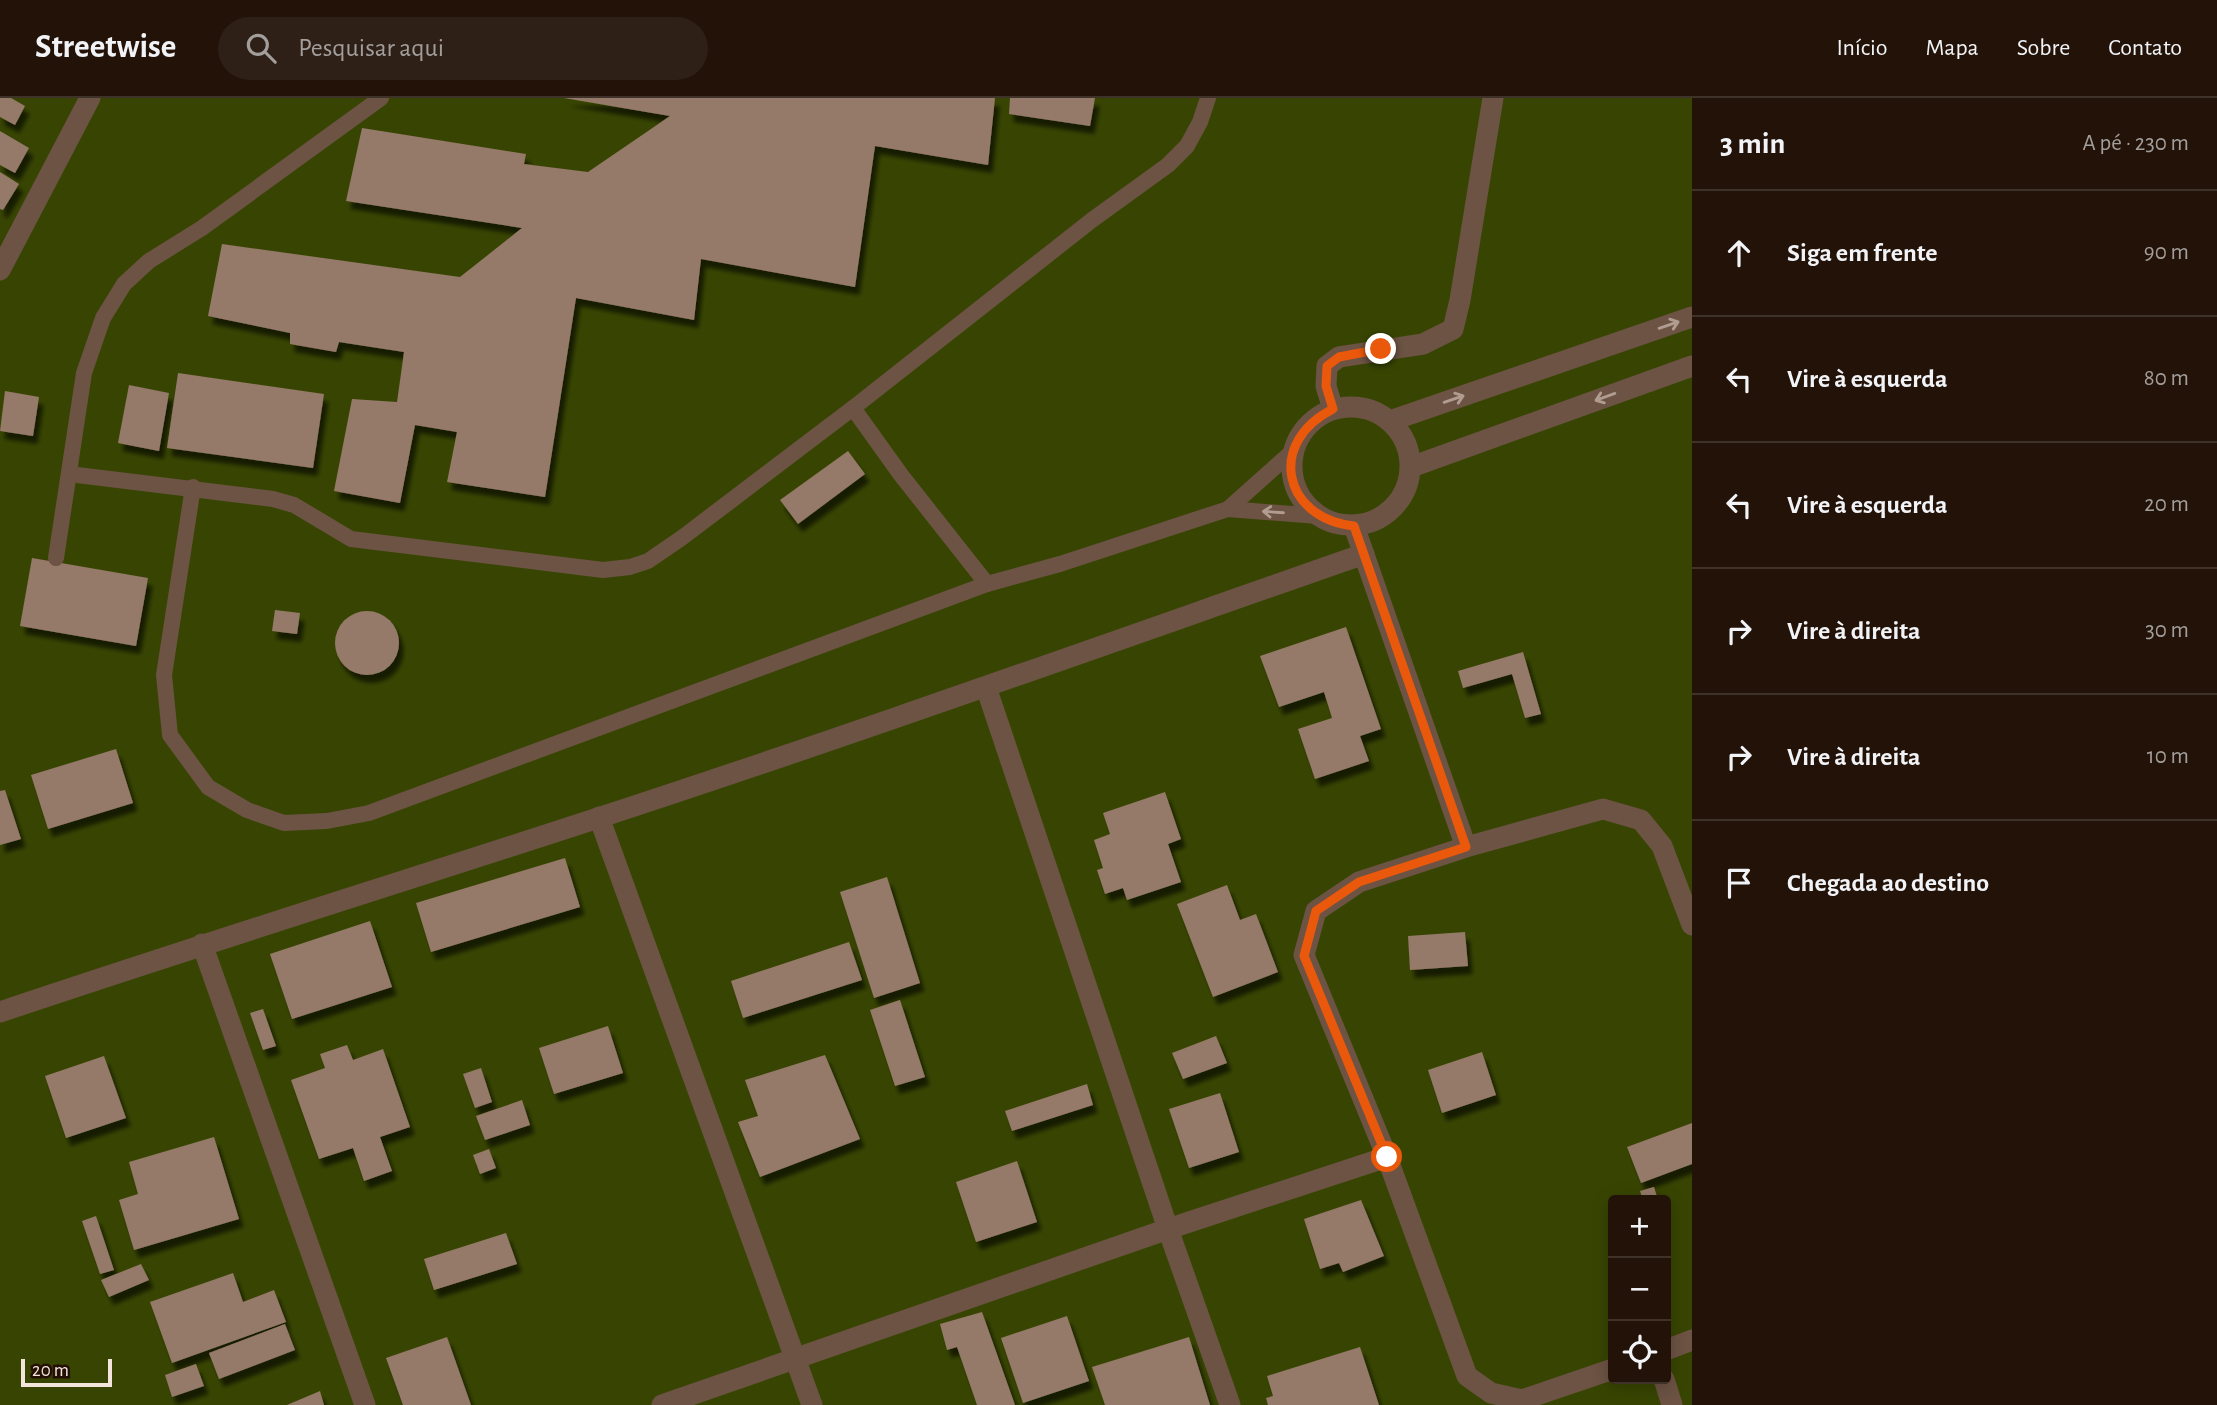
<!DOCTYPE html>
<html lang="pt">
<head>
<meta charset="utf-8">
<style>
  body { margin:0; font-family:"Alegreya Sans",sans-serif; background:#2e2016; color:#f1f3f6 }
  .controls { position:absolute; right:21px; bottom:21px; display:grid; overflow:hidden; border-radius:7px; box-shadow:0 4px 18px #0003 }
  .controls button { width:63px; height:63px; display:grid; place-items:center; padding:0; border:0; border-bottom:2px solid #3f3229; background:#221208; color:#f1f3f6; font:35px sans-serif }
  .scale { position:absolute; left:21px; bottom:18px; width:91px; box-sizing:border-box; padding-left:7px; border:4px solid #f4e5dc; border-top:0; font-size:19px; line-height:24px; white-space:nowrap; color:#f4e5dc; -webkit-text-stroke:5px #230f03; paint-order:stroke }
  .stop { position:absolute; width:21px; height:21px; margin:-16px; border:5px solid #ea580c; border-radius:50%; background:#fff }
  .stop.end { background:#ea580c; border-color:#fff; box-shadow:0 2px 7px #0008 }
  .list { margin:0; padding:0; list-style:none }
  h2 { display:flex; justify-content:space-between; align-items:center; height:91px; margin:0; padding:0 28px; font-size:30px }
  h2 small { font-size:23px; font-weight:400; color:#a29e9c }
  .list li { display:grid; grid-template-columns:46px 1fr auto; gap:21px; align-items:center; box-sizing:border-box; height:126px; padding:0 28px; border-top:2px solid #3f3229 }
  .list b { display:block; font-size:26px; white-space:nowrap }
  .list em { font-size:23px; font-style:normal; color:#a29e9c }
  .icon { flex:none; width:38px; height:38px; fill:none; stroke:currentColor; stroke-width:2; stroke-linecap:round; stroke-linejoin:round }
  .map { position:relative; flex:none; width:1692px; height:1307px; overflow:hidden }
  header { display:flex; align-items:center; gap:42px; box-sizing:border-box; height:98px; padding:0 35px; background:#221208; border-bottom:2px solid #3f3229 }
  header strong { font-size:33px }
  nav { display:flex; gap:38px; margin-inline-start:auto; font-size:24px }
  .search { width:490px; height:63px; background:#2e2016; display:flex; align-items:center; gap:18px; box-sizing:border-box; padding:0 24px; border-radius:38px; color:#a29e9c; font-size:26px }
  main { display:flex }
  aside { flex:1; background:#221208 }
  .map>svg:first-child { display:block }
</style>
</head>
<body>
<header>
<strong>Streetwise</strong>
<div class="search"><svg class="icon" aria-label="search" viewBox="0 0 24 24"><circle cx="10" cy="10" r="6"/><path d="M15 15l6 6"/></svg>Pesquisar aqui</div>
<nav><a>Início</a><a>Mapa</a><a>Sobre</a><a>Contato</a></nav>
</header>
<main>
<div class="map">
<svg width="1692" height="1307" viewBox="0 0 1692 1307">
  <defs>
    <filter id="shadow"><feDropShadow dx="4.5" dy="8" stdDeviation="2" flood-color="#0009"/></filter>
  </defs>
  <rect width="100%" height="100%" fill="#2d180a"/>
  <!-- green -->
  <path fill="#384502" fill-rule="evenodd" d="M0 0H1692V1307H0ZM1613 1102H1666V1281H1613Z"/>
  <!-- building -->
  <g fill="#957a69" filter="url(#shadow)">
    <polygon points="0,0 11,0 25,8 15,27 0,19"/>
    <polygon points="564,0 995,0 988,67 875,48 855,189 701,161 694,222 576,200 545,399 447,384 457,334 415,327 400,405 334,393 352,301 397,304 404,254 339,244 336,254 290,246 290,235 208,218 222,146 460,179 522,130 346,103 362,30 526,56 524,66 588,74 670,18"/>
    <polygon points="1010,0 1095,0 1090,28 1009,16"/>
    <polygon points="0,33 29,50 15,75 0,67"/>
    <polygon points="0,74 19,86 3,112 0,111"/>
    <polygon points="178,275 324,296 313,370 167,350"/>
    <polygon points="129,287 169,295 159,353 118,345"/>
    <polygon points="5,293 39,299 33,338 0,333"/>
    <polygon points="848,353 865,376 798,426 780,402"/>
    <polygon points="32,460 148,480 136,548 20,528"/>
    <polygon points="275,512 300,515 297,536 272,533"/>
    <circle cx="367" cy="545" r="32"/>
    <polygon points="1346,529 1381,631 1360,638 1369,663 1315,681 1298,631 1332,620 1324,594 1279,609 1260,558"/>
    <polygon points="1523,554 1541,616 1525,620 1512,576 1463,590 1458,573"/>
    <polygon points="116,651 133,705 48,731 31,677"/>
    <polygon points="5,692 21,741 0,747 0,693"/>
    <polygon points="1165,694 1181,741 1168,746 1181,784 1127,802 1123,790 1105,796 1097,772 1103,770 1094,742 1110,736 1103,715"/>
    <polygon points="565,760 580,809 431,854 416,805"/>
    <polygon points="887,779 920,885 874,900 840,794"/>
    <polygon points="1227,787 1240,822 1256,816 1278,874 1213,899 1177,806"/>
    <polygon points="370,823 392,889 292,921 270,856"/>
    <polygon points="1465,834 1468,868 1410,872 1408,838"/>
    <polygon points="849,844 862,882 743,920 731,883"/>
    <polygon points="900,902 925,979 895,988 870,912"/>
    <polygon points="263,911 276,948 263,952 250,915"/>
    <polygon points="608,928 623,975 554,996 539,950"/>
    <polygon points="1216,938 1227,965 1183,981 1172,955"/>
    <polygon points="347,947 353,962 383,951 410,1029 380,1039 392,1073 364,1083 353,1050 319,1061 291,982 325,970 320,956"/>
    <polygon points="1482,954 1496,997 1442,1015 1428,972"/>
    <polygon points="825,957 860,1041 760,1079 738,1024 758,1018 745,982"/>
    <polygon points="104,958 126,1020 66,1040 45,978"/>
    <polygon points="481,970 492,1004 475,1010 463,976"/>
    <polygon points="1087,986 1093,1007 1012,1033 1005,1013"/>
    <polygon points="1220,995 1239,1054 1189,1070 1169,1011"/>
    <polygon points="522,1002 530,1027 485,1042 476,1018"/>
    <polygon points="1692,1025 1692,1066 1641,1085 1627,1049"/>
    <polygon points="214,1039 239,1121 134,1152 119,1102 138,1096 129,1064"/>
    <polygon points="489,1051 496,1070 480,1076 473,1057"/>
    <polygon points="1017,1063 1037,1124 976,1144 956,1084"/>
    <polygon points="1654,1089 1658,1102 1643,1102 1640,1093"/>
    <polygon points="1361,1102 1384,1158 1343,1174 1339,1165 1320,1171 1304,1121"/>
    <polygon points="96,1118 114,1172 100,1176 82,1123"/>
    <polygon points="506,1135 517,1166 434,1192 424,1161"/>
    <polygon points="141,1166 149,1182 109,1199 101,1182"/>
    <polygon points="233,1175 243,1204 274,1192 286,1224 172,1265 150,1204"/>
    <polygon points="982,1214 1015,1307 977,1307 957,1249 947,1252 940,1226"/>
    <polygon points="1067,1218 1089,1283 1023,1305 1001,1240"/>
    <polygon points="285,1226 295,1252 219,1281 209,1255"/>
    <polygon points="447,1239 471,1307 403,1307 386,1260"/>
    <polygon points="1189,1239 1210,1307 1105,1307 1092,1269"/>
    <polygon points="1360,1249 1379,1307 1268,1307 1266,1300 1273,1298 1267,1278"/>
    <polygon points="196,1266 204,1288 172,1299 165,1277"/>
    <polygon points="320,1293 324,1307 287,1307"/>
  </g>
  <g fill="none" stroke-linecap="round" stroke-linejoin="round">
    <!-- lane -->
    <g stroke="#6c5344" stroke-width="16">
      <polyline points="853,310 901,377 987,486"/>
      <polyline points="69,376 273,401 294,407 351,441 603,472 630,469 648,463 683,439 853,310 1092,122 1168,67 1187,48 1200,24 1208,0"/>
      <polyline points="193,389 164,577 170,637 208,689 247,712 284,725 327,723 369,715 987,486 1060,466 1228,411 1318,418"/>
      <polyline points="1228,411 1293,353"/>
      <polyline points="56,460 84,275 103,220 124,186 149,163 202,130 381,0"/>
    </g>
    <!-- street -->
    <g stroke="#6c5344" stroke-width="21">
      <polyline points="0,172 90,0"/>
      <circle cx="1351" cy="368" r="59"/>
      <polyline points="1333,311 1326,288 1327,268 1339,259 1423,246 1453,231 1460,202 1493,0"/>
      <polyline points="1390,323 1692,219"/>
      <polyline points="1411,369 1692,268"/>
      <polyline points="1354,428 1466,749 1359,784 1316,813 1304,857 1387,1059 1467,1278 1491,1295 1522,1302 1613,1271"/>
      <polyline points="986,589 1168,1131 1230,1307"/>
      <polyline points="599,719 812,1307"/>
      <polyline points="1466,749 1603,711 1641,722 1662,748 1692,827"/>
      <polyline points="202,846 365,1307"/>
      <path d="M0 914C199 847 399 785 598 720 855 636 1109 545 1364 456"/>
      <polyline points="1666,1252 1692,1242"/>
      <polyline points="1664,1281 1672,1307"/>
      <polyline points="662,1307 1168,1131 1387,1059"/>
    </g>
  </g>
  <!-- one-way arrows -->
  <defs><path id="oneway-shaft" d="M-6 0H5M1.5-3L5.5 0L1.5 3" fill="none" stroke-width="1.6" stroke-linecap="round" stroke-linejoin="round" transform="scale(1.75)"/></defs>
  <g stroke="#b09c90">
    <use href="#oneway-shaft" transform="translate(1669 227) rotate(-19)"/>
    <use href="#oneway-shaft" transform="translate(1605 299) rotate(160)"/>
    <use href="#oneway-shaft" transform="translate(1454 301) rotate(-19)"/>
    <use href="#oneway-shaft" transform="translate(1273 414) rotate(-176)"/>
  </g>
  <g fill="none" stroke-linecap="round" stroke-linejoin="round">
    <!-- route -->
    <path stroke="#ea580c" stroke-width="9" d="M1381 251 1339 259 1327 268 1326 288 1333 311C1267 344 1282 420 1354 428L1466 749 1359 784 1316 813 1304 858 1387 1059"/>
  </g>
</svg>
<div class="controls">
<button>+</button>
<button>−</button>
<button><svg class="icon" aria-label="locate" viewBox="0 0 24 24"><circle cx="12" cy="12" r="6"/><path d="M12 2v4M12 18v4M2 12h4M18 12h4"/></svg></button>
</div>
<div class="scale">20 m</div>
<div class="stop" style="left:1387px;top:1059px"></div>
<div class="stop end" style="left:1381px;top:251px"></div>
</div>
<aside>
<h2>3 min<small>A pé · 230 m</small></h2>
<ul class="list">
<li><svg class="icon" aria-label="ahead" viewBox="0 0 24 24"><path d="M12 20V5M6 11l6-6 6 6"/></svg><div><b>Siga em frente</b></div><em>90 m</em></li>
<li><svg class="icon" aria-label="left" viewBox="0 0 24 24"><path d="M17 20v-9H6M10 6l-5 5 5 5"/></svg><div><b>Vire à esquerda</b></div><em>80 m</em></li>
<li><svg class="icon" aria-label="left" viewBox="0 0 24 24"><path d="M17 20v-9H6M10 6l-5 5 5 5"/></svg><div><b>Vire à esquerda</b></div><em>20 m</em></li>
<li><svg class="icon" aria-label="right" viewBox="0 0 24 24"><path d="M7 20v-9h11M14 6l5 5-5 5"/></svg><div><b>Vire à direita</b></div><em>30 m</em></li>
<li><svg class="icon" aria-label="right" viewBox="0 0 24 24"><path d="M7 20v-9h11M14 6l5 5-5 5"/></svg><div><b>Vire à direita</b></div><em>10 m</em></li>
<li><svg class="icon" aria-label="arrive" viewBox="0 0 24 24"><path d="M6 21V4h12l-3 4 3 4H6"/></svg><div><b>Chegada ao destino</b></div></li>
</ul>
</aside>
</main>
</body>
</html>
